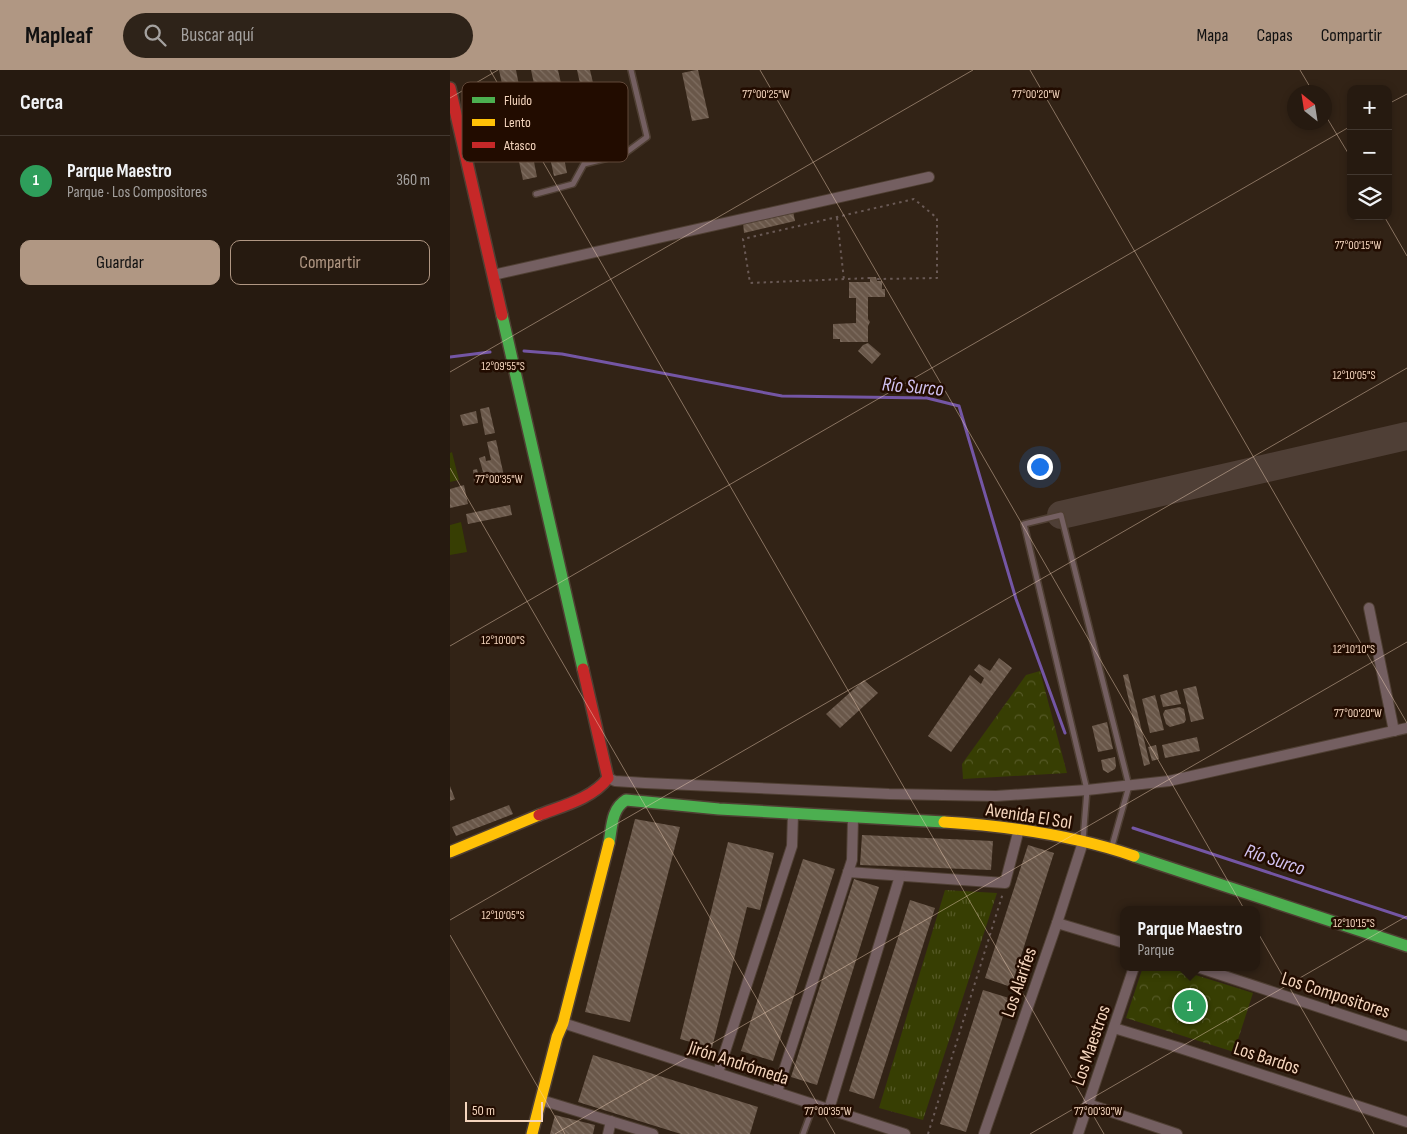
<!DOCTYPE html>
<html lang="es">
<head>
<meta charset="utf-8">
<style>
  body { margin:0; font-family:"Sofia Sans Condensed",sans-serif; background:#2e2319; color:#f1f3f6 }
  .controls { position:absolute; right:15px; top:15px; display:grid; overflow:hidden; border-radius:10px; box-shadow:0 2px 8px #0003 }
  .controls button { width:45px; height:45px; display:grid; place-items:center; padding:0; border:0; border-bottom:1px solid #423830; background:#261a10; color:#f1f3f6; font:25px sans-serif }
  .compass { position:absolute; left:837px; top:15px; width:45px; height:45px; border-radius:50%; background:#261a10; box-shadow:0 2px 8px #0003; rotate:330deg }
  .scale { position:absolute; left:15px; bottom:12px; width:78px; box-sizing:border-box; padding-left:5px; border:2px solid #f4d5bd; border-top:0; font-size:14px; line-height:18px; white-space:nowrap; color:#f4d5bd; -webkit-text-stroke:4px #220c00; paint-order:stroke }
  .you { position:absolute; left:589px; top:396px; width:18px; height:18px; margin:-12px; border:4px solid #fff; border-radius:50%; background:#1a73e8; box-shadow:0 0 0 8px #1a73e833 }
  .badge { display:grid; place-items:center; width:32px; height:32px; border-radius:50%; background:#b09783; color:#fff; font-size:16px; font-weight:700 }
  .pin { position:absolute; translate:-50% -50%; border:2px solid #fff; box-shadow:0 1px 5px #0006 }
  .popup { position:absolute; left:670px; top:836px; width:140px; height:65px; box-sizing:border-box; display:grid; place-content:center; border-radius:10px; background:#261a10; filter:drop-shadow(0 1px 4px #0005); font-size:16px; white-space:nowrap; color:#a4a19f }
  .popup b { font-size:19px; color:#f1f3f6 }
  .popup::after { content:''; position:absolute; left:50%; top:100%; margin-left:-10px; border:10px solid transparent; border-top-color:#261a10 }
  .list { margin:0; padding:0; list-style:none }
  h2 { display:flex; justify-content:space-between; align-items:center; height:65px; margin:0; padding:0 20px; font-size:21px }
  h2 small { font-size:16px; font-weight:400; color:#a4a19f }
  .list li { display:grid; grid-template-columns:32px 1fr auto; gap:15px; align-items:center; box-sizing:border-box; height:90px; padding:0 20px; border-top:1px solid #423830 }
  .list b { display:block; font-size:19px; white-space:nowrap }
  .list p { margin:0; font-size:16px; white-space:nowrap; color:#a4a19f }
  .list em { font-size:16px; font-style:normal; color:#a4a19f }
  .actions { display:flex; gap:10px; padding:15px 20px }
  .actions a { flex:1; padding:11px 0; border:1px solid #b09783; border-radius:10px; text-align:center; font-size:18px; color:#b09783 }
  .actions .main { background:#b09783; color:#111 }
  .icon { flex:none; width:28px; height:28px; fill:none; stroke:currentColor; stroke-width:2; stroke-linecap:round; stroke-linejoin:round }
  .map { position:relative; flex:none; width:957px; height:1064px; overflow:hidden }
  header { display:flex; align-items:center; gap:30px; box-sizing:border-box; height:70px; padding:0 25px; background:#b09783; color:#111 }
  header strong { font-size:24px }
  nav { display:flex; gap:28px; margin-inline-start:auto; font-size:18px }
  .search { width:350px; height:45px; background:#2e2319; display:flex; align-items:center; gap:12px; box-sizing:border-box; padding:0 18px; border-radius:28px; color:#a4a19f; font-size:19px }
  main { display:flex }
  aside { flex:1; background:#261a10 }
  .map>svg:first-child { display:block }
</style>
</head>
<body>
<header>
<strong>Mapleaf</strong>
<div class="search"><svg class="icon" aria-label="search" viewBox="0 0 24 24"><circle cx="10" cy="10" r="6"/><path d="M15 15l6 6"/></svg>Buscar aquí</div>
<nav><a>Mapa</a><a>Capas</a><a>Compartir</a></nav>
</header>
<main>
<aside>
<h2>Cerca<small></small></h2>
<ul class="list">
<li><span class="badge" style="background:#2e9e5b">1</span><div><b>Parque Maestro</b><p>Parque · Los Compositores</p></div><em>360 m</em></li>
</ul>
<div class="actions"><a class="main">Guardar</a><a>Compartir</a></div>
</aside>
<div class="map">
<svg width="957" height="1064" viewBox="0 0 957 1064">
  <defs>
    <pattern id="grass-tufts" width="24" height="20" patternUnits="userSpaceOnUse" patternTransform="scale(1.25)"><rect width="24" height="20" fill="#373e03"/><path d="M3 7l-1-3M5 7V3M7 7l1-3M15 17l-1-3M17 17v-4M19 17l1-3" fill="none" stroke="#555926"/></pattern>
    <pattern id="park-crowns" width="20" height="18" patternUnits="userSpaceOnUse" patternTransform="scale(1.25)"><rect width="20" height="18" fill="#373e03"/><path d="M2 6a3 3 0 1 1 6 0M12 15a3 3 0 1 1 6 0" fill="none" stroke="#555926"/></pattern>
    <pattern id="building-back-hatch" width="6" height="6" patternUnits="userSpaceOnUse" patternTransform="scale(1.25)"><rect width="6" height="6" fill="#695749"/><path d="M-1 5l2 2M0 0l6 6M5-1l2 2" fill="none" stroke="#7f6e61"/></pattern>
  </defs>
  <rect width="100%" height="100%" fill="#322316"/>
  <!-- grass -->
  <polygon fill="url(#grass-tufts)" points="495,820 547,823 473,1050 429,1038"/>
  <!-- park -->
  <g fill="url(#park-crowns)">
    <polygon points="590,601 617,703 513,709 512,694 576,605"/>
    <polygon points="693,897 720,897 803,923 784,982 676,948"/>
  </g>
  <!-- pitch -->
  <g fill="#373e03">
    <polygon points="2,382 9,410 0,412 0,383"/>
    <polygon points="11,452 17,482 0,485 0,455"/>
  </g>
  <g fill="none" stroke-linecap="round" stroke-linejoin="round">
    <!-- stream -->
    <g stroke="#7456a5" stroke-width="3">
      <polyline points="74,281 112,284 332,326 477,328 509,336 566,529 615,663"/>
      <polyline points="0,287 40,282"/>
      <polyline points="683,758 957,848"/>
    </g>
    <!-- taxiway -->
    <polyline stroke="#4f3f36" stroke-width="28" points="611,445 957,366"/>
  </g>
  <!-- building -->
  <g fill="url(#building-back-hatch)">
    <polygon points="49,0 66,0 87,107 73,110"/>
    <polygon points="81,0 108,0 125,75 112,78 117,103 104,106"/>
    <polygon points="127,0 140,0 156,68 143,71"/>
    <polygon points="246,0 248,0 259,48 242,51 232,3"/>
    <polygon points="343,141 345,151 294,163 293,152"/>
    <polygon points="420,207 426,207 427,211 432,211 432,219 435,219 435,227 418,227 418,249 420,252 418,256 418,272 390,272 390,269 383,269 383,254 406,253 406,228 399,228 399,212 420,212"/>
    <polygon points="418,273 431,284 422,294 408,281 413,275"/>
    <polygon points="39,337 45,363 35,365 30,339"/>
    <polygon points="26,341 28,353 13,356 10,345"/>
    <polygon points="46,370 54,406 24,413 23,400 27,399 28,403 33,402 29,388 35,386 36,391 41,390 37,372"/>
    <polygon points="14,415 18,434 0,438 0,419"/>
    <polygon points="60,435 62,445 18,454 16,444"/>
    <polygon points="549,588 562,598 501,682 478,666 520,605 531,614 534,608 524,600 529,594 540,601"/>
    <polygon points="678,604 700,694 694,696 673,605"/>
    <polygon points="414,610 428,623 390,658 376,644"/>
    <polygon points="746,616 754,649 741,652 733,619"/>
    <polygon points="727,620 731,634 713,637 710,625"/>
    <polygon points="705,625 714,660 700,663 692,629"/>
    <polygon points="730,637 734,639 736,650 734,653 720,657 716,654 713,644 715,640"/>
    <polygon points="657,652 663,679 648,682 642,656"/>
    <polygon points="747,667 750,681 715,688 712,675"/>
    <polygon points="706,675 709,689 702,691 698,677"/>
    <polygon points="665,687 666,696 665,699 658,703 653,700 651,690"/>
    <polygon points="0,716 5,729 0,731"/>
    <polygon points="59,735 63,744 6,766 2,757"/>
    <polygon points="185,749 230,757 180,952 135,942"/>
    <polygon points="412,765 543,771 541,800 410,795"/>
    <polygon points="278,772 324,783 310,840 297,837 262,978 230,969"/>
    <polygon points="578,775 604,783 561,917 535,908"/>
    <polygon points="353,789 385,799 323,991 291,981"/>
    <polygon points="404,809 429,817 367,1015 341,1007"/>
    <polygon points="460,830 485,838 424,1029 399,1021"/>
    <polygon points="533,920 559,928 516,1062 490,1054"/>
    <polygon points="143,985 308,1037 300,1064 231,1064 128,1032"/>
    <polygon points="105,1045 145,1055 143,1064 100,1064"/>
  </g>
  <g fill="none" stroke-linecap="round" stroke-linejoin="round">
    <!-- lane casing -->
    <g stroke="#4f3f33" stroke-width="8">
      <g id="lane">
        <polyline points="86,124 123,114 134,94 174,84 197,67 181,0"/>
        <polyline points="633,770 637,720 574,454 611,445 679,716 662,776"/>
        <polyline points="353,1064 364,1034"/>
      </g>
    </g>
    <!-- street casing -->
    <g stroke="#4f3f33" stroke-width="12">
      <g id="street">
        <polyline points="43,205 479,107"/>
        <polyline points="919,538 944,661"/>
        <polyline points="158,708 165,711 195,713 439,724 546,726 637,720 719,711 957,658"/>
        <polyline points="398,802 555,813 569,759"/>
        <polyline points="607,853 674,873"/>
        <polyline points="747,897 957,966"/>
        <polyline points="113,953 455,1064"/>
        <polyline points="664,958 727,977 957,1052"/>
        <polyline points="268,1003 342,776 343,744"/>
        <polyline points="327,1022 402,790 403,748"/>
        <polyline points="91,1030 203,1064"/>
        <polyline points="638,1034 727,1064"/>
        <polyline points="379,1039 450,806"/>
        <polyline points="158,1064 161,1051"/>
        <polyline points="534,1064 607,853 633,772"/>
        <polyline points="628,1064 684,897"/>
      </g>
    </g>
    <!-- fast casing -->
    <g stroke="#4f3f33" stroke-width="14">
      <g id="fast">
        <polyline points="52,245 133,599"/>
        <path d="M159 773C162 758 161 739 176 730L269 739 494 752"/>
        <polyline points="684,786 957,876"/>
      </g>
    </g>
    <!-- slow casing -->
    <g stroke="#4f3f33" stroke-width="14">
      <g id="slow">
        <path d="M494 752C558 756 623 765 684 786"/>
        <polyline points="0,782 89,745"/>
        <polyline points="82,1064 107,967 113,953 159,773"/>
      </g>
    </g>
    <!-- jam casing -->
    <g stroke="#4f3f33" stroke-width="14">
      <g id="jam">
        <polyline points="0,18 52,245"/>
        <path d="M89 745C112 736 142 729 158 708L133 599"/>
      </g>
    </g>
    <!-- path -->
    <g stroke="#6a5a56" stroke-width="2" stroke-dasharray="2.5 4" stroke-linecap="butt">
      <polyline points="387,148 394,210"/>
      <polyline points="420,208 300,213 293,169 464,129 487,148 487,208 427,209"/>
      <polyline points="478,1064 553,823"/>
    </g>
    <!-- lane -->
    <use href="#lane" stroke="#745f61" stroke-width="5"/>
    <!-- street -->
    <use href="#street" stroke="#745f61" stroke-width="10"/>
    <!-- fast -->
    <use href="#fast" stroke="#4caf50" stroke-width="11"/>
    <!-- slow -->
    <use href="#slow" stroke="#ffc107" stroke-width="11"/>
    <!-- jam -->
    <use href="#jam" stroke="#c62828" stroke-width="11"/>
  </g>
  <!-- ticks -->
  <path fill="none" stroke="#f4d5bd" stroke-width="1" stroke-opacity="0.45" d="M40 0 654 1064M310 0 924 1064M580 0 957 653M850 0 863 22M0 28 48 0M938 34 957 24M874 43 901 88M934 146 957 186M0 302 523 0M0 398 385 1064M0 576 901 56M0 850 957 298M0 865 115 1064M105 1064 957 572M580 1064 957 846"/>
  <g text-anchor="middle" stroke-width="5" stroke-linejoin="round" paint-order="stroke">
    <!-- street labels -->
    <g font-size="19" fill="#f4d5bd" stroke="#220c00">
      <text transform="translate(579 745) rotate(9)" y="7">Avenida El Sol</text>
      <text transform="translate(568 912) rotate(-71)" y="7">Los Alarifes</text>
      <text transform="translate(886 924) rotate(18)" y="7">Los Compositores</text>
      <text transform="translate(640 975) rotate(-71)" y="7">Los Maestros</text>
      <text transform="translate(817 987) rotate(18)" y="7">Los Bardos</text>
      <text transform="translate(289 992) rotate(18)" y="7">Jirón Andrómeda</text>
    </g>
    <!-- water labels -->
    <g font-size="20" font-style="italic" fill="#d2c3f2" stroke="#220c00">
      <text transform="translate(463 316) rotate(5)" y="7">Río Surco</text>
      <text transform="translate(825 789) rotate(18)" y="7">Río Surco</text>
    </g>
  </g>
  <!-- legend -->
  <rect x="12" y="12" width="166" height="80" rx="8" fill="#220c00" stroke="#614839" stroke-width="1"/>
  <rect x="22" y="27" width="23" height="6" fill="#4caf50"/>
  <rect x="22" y="49" width="23" height="7" fill="#ffc107"/>
  <rect x="22" y="72" width="23" height="6" fill="#c62828"/>
  <g font-size="14" fill="#f4d5bd">
    <text x="54" y="35">Fluido</text>
    <text x="54" y="57">Lento</text>
    <text x="54" y="80">Atasco</text>
  </g>
  <g font-size="12" text-anchor="middle" fill="#f4d5bd" stroke="#220c00" stroke-width="5" stroke-linejoin="round" paint-order="stroke">
    <text x="316" y="28">77°00'25"W</text>
    <text x="586" y="28">77°00'20"W</text>
    <text x="908" y="179">77°00'15"W</text>
    <text x="53" y="300">12°09'55"S</text>
    <text x="904" y="309">12°10'05"S</text>
    <text x="49" y="413">77°00'35"W</text>
    <text x="53" y="574">12°10'00"S</text>
    <text x="904" y="583">12°10'10"S</text>
    <text x="908" y="647">77°00'20"W</text>
    <text x="53" y="849">12°10'05"S</text>
    <text x="904" y="857">12°10'15"S</text>
    <text x="378" y="1045">77°00'35"W</text>
    <text x="648" y="1045">77°00'30"W</text>
  </g>
</svg>
<div class="controls">
<button>+</button>
<button>−</button>
<button><svg class="icon" aria-label="layers" viewBox="0 0 24 24"><path d="M12 4l9 5-9 5-9-5zM3 14l9 5 9-5"/></svg></button>
</div>
<svg class="compass" viewBox="-18 -18 36 36"><path d="M0-13l5 13h-10z" fill="#e53935"/><path d="M0 13l5-13h-10z" fill="#a4a19f"/></svg>
<div class="scale">50 m</div>
<div class="you"></div>
<div class="pin badge" style="left:740px;top:936px;background:#2e9e5b">1</div>
<div class="popup"><b>Parque Maestro</b>Parque</div>
</div>
</main>
</body>
</html>
